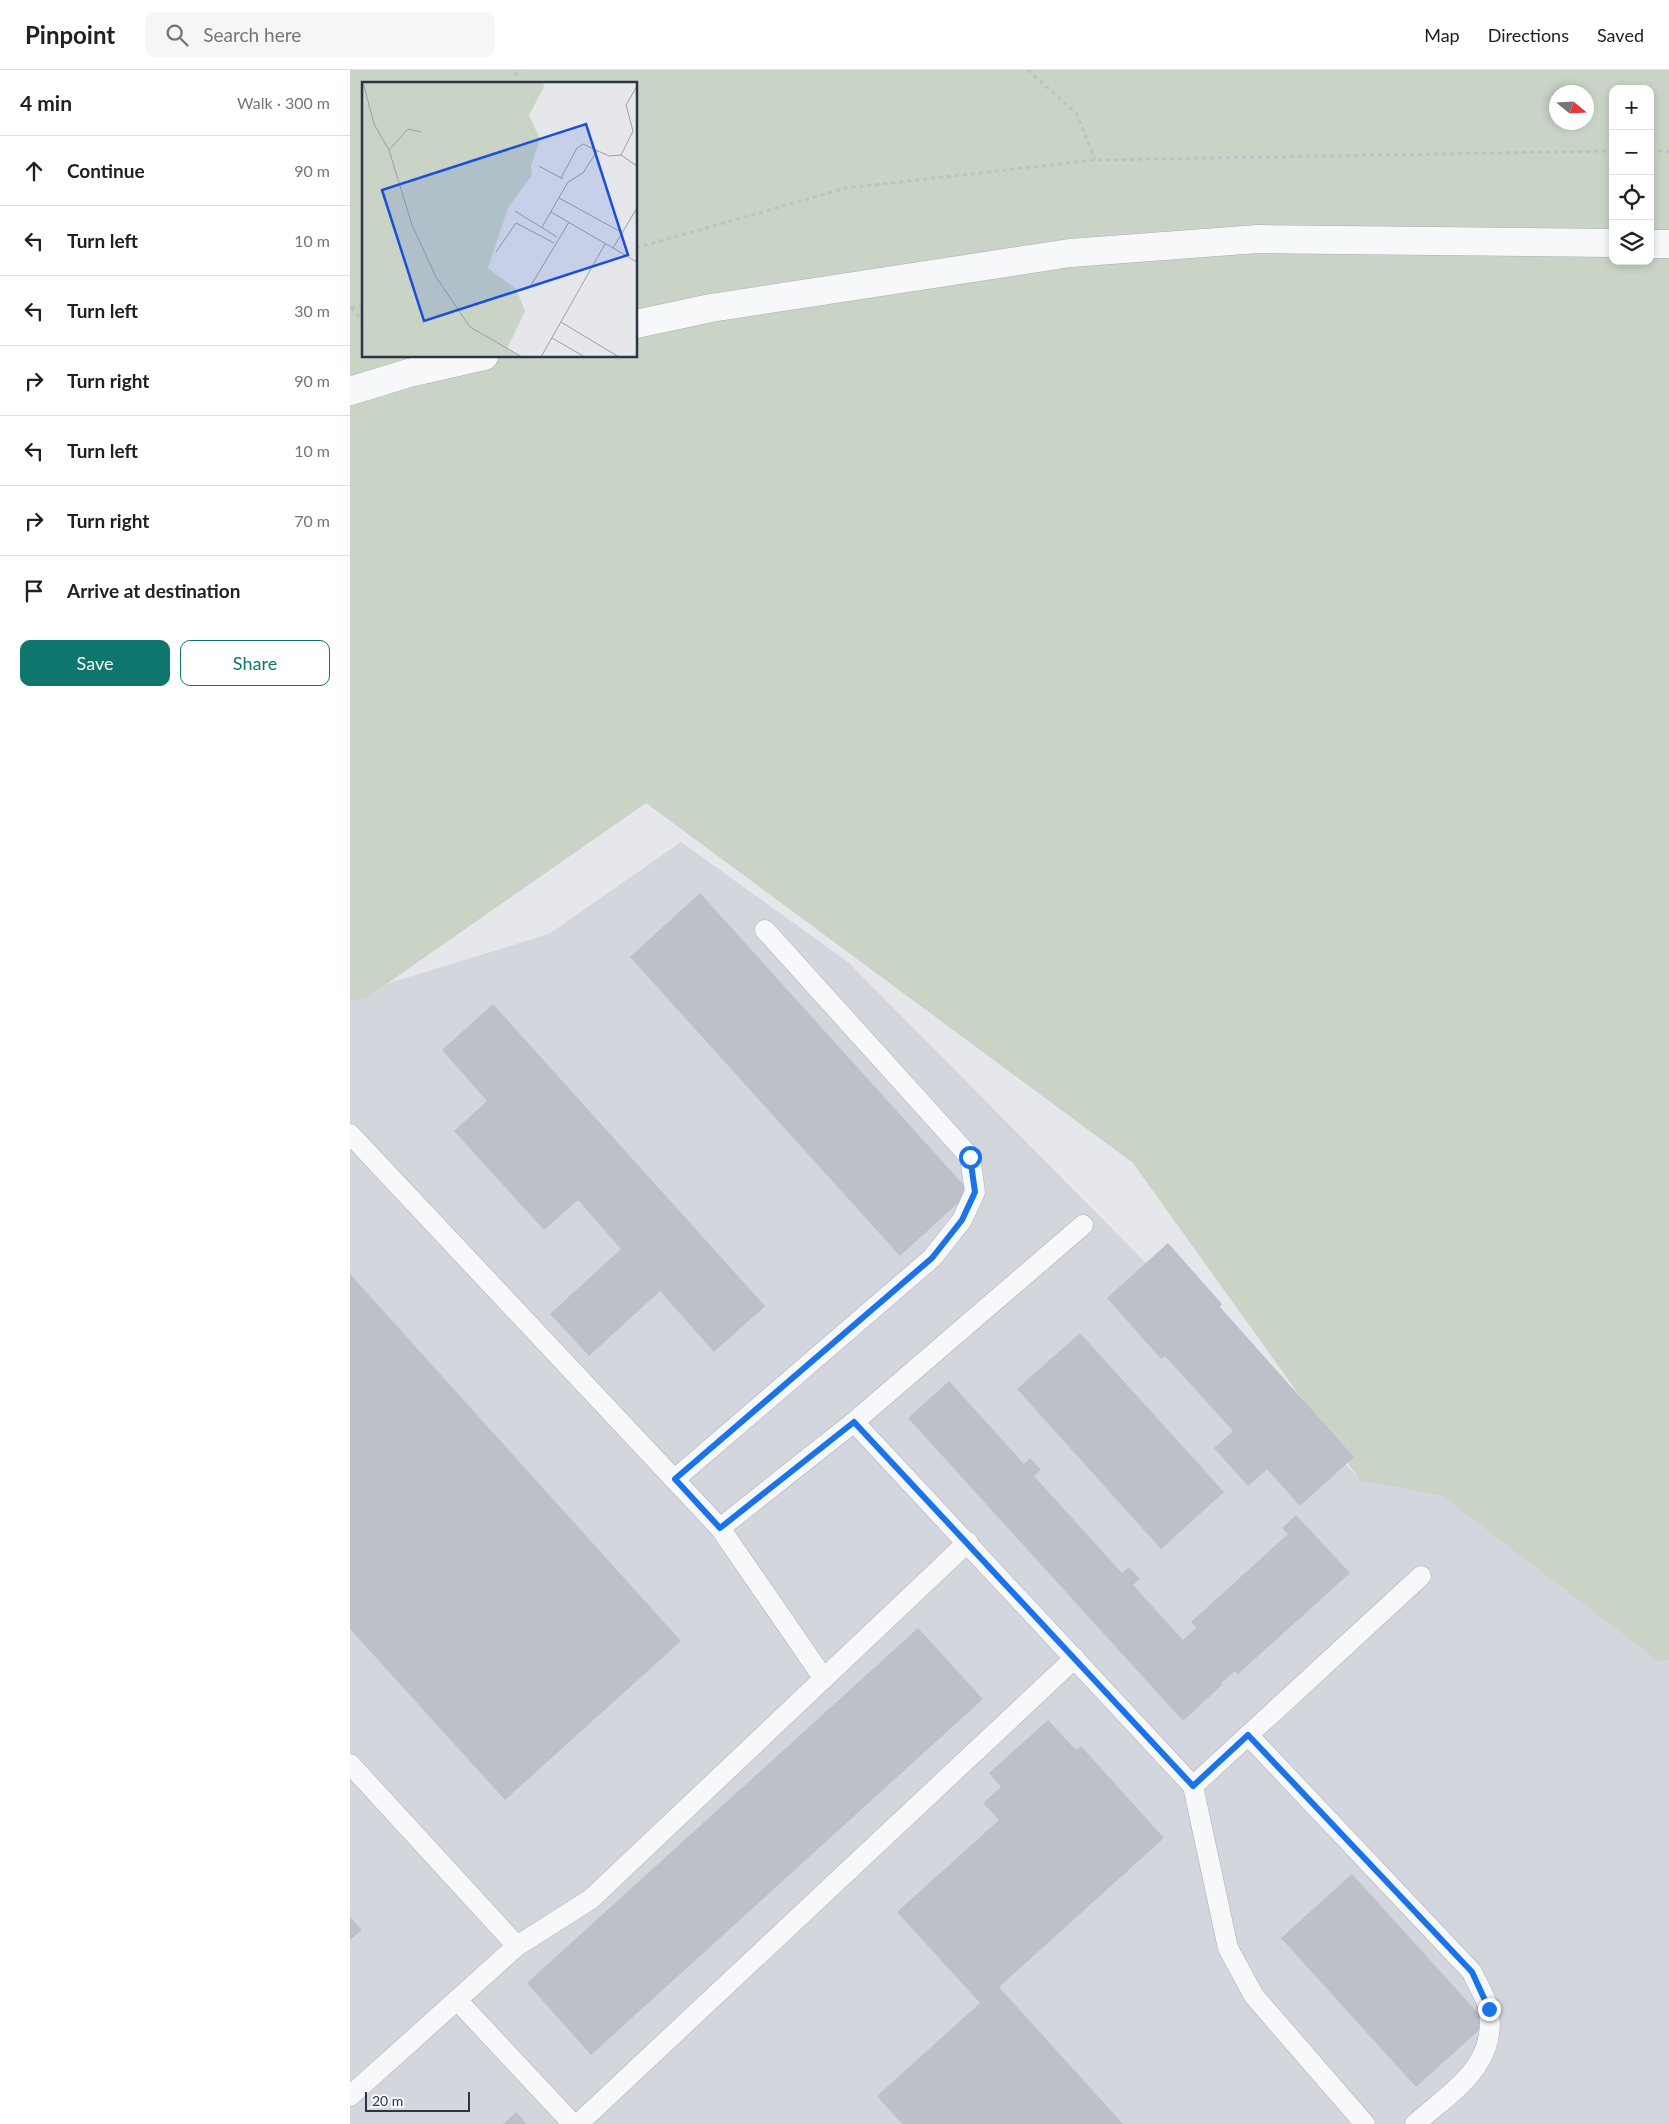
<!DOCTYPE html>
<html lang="en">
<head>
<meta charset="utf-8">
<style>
  body { margin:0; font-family:Lato,sans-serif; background:#f6f6f6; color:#202124 }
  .controls { position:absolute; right:15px; top:15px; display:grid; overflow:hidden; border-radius:10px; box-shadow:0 2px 8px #0003 }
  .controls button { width:45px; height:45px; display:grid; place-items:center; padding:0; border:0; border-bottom:1px solid #e0e0e0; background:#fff; color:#202124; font:25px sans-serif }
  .compass { position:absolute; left:1199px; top:15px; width:45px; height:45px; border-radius:50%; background:#fff; box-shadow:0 2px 8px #0003; rotate:108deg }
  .scale { position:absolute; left:15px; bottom:12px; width:105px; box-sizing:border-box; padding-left:5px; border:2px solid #2d3443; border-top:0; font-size:14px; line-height:18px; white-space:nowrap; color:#2d3443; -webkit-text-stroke:4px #f4f6f8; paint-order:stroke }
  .stop { position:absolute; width:15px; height:15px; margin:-11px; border:4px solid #1a73e8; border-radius:50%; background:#fff }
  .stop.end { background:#1a73e8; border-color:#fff; box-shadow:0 1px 5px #0008 }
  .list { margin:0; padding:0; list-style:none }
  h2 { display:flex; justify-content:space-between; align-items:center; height:65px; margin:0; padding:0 20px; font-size:21px }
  h2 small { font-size:16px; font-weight:400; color:#757577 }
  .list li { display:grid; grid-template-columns:32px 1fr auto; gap:15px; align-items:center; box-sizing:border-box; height:70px; padding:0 20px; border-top:1px solid #e0e0e0 }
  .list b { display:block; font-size:19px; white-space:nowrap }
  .list em { font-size:16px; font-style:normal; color:#757577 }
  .actions { display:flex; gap:10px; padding:15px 20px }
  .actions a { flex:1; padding:11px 0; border:1px solid #0f766e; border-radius:10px; text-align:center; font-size:18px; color:#0f766e }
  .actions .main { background:#0f766e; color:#fff }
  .icon { flex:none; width:28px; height:28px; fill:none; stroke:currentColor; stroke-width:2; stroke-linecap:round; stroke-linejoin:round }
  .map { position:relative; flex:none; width:1319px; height:2054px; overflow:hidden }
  header { display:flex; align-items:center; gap:30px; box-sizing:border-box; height:70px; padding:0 25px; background:#fff; border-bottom:1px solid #e0e0e0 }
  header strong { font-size:24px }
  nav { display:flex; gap:28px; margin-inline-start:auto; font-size:18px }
  .search { width:350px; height:45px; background:#f6f6f6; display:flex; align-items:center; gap:12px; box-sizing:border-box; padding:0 18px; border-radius:10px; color:#757577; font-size:19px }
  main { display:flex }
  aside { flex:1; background:#fff }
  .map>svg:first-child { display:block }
</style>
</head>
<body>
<header>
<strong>Pinpoint</strong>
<div class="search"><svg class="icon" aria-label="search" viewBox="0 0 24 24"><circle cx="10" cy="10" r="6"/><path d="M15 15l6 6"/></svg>Search here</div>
<nav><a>Map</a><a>Directions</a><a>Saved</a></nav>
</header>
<main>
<aside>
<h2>4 min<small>Walk · 300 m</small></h2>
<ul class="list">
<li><svg class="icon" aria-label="ahead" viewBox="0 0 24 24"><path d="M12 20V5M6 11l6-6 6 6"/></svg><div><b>Continue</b></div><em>90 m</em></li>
<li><svg class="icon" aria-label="left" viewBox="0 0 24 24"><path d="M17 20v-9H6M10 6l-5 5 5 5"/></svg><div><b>Turn left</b></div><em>10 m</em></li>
<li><svg class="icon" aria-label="left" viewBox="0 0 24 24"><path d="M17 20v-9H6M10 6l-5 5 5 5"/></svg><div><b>Turn left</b></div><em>30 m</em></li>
<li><svg class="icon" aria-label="right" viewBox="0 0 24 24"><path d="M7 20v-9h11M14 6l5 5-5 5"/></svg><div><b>Turn right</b></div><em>90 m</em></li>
<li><svg class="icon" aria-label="left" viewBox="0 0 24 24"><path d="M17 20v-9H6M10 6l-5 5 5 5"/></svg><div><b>Turn left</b></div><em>10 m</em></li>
<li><svg class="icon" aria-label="right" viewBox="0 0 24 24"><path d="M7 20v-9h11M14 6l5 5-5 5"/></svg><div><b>Turn right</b></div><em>70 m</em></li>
<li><svg class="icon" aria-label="arrive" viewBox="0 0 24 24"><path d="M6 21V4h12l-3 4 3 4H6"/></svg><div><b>Arrive at destination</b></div></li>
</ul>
<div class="actions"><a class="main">Save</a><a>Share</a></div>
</aside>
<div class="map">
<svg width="1319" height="2054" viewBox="0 0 1319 2054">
  <rect width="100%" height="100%" fill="#e5e7eb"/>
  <!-- built -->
  <polygon fill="#d3d6dd" points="331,772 498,892 1010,1409 1092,1426 1309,1592 1319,1590 1319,2054 0,2054 0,925 199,864"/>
  <!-- green -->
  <path fill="#c9d4c6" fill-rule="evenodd" d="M0 0H1319V1590L1309 1592 1092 1426 1010 1410 783 1093 296 733 15 929 0 930ZM14 14H286V286H14ZM1263 19H1300V191H1263ZM1206 22H1236V52H1206Z"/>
  <!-- building -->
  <g fill="#bcc0c8">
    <polygon points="350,823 620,1122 550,1186 280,887"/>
    <polygon points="143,934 415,1236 364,1282 310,1221 239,1286 200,1244 271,1179 228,1130 194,1160 104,1061 137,1031 92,980"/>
    <polygon points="818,1173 872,1234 870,1237 1004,1387 950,1436 917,1399 898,1416 864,1378 883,1361 815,1286 811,1289 757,1228"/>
    <polygon points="0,1204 331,1571 155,1730 0,1559"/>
    <polygon points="730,1263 874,1422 811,1479 667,1319"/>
    <polygon points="599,1311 674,1394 680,1388 691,1400 684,1406 772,1503 779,1497 790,1509 783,1515 833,1570 846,1558 841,1552 938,1464 932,1458 946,1445 1000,1503 888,1604 885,1601 871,1613 873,1614 833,1651 558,1348"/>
    <polygon points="568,1558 633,1629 241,1985 177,1913"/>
    <polygon points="698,1650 726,1680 731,1676 814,1768 649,1917 773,2054 552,2054 527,2026 630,1933 547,1842 649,1750 633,1733 651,1717 639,1703"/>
    <polygon points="1002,1804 1137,1953 1066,2017 931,1868"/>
    <polygon points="0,1847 12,1860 0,1870"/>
    <polygon points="166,2042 177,2054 153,2054"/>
  </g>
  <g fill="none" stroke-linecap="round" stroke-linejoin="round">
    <!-- service casing -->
    <g stroke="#aaaeb5" stroke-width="21">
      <g id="service">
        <polyline points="0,1064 370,1458 474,1609"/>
        <polyline points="504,1352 843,1716 878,1878 904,1926 1015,2054"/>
        <polyline points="325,1409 582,1188 612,1150 625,1122 620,1087 415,860"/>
        <polyline points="370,1458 504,1352 733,1155"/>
        <path d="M898 1665 1122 1902C1127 1914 1137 1928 1139 1941 1147 1996 1102 2021 1065 2054"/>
        <polyline points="0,1694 167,1876"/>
        <polyline points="843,1716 1071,1506"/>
        <polyline points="107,1930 223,2054"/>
        <polyline points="0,2026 167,1876 241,1829 618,1472"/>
        <polyline points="228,2054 725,1588"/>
      </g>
    </g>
    <!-- minor casing -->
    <g stroke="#aaaeb5" stroke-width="29">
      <g id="minor">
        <polyline points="1300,174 1319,174"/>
        <polyline points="286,254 361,238 720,183 908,169 1263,173"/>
        <polyline points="0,321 59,303 134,286"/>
      </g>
    </g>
    <!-- path -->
    <g stroke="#bec1c7" stroke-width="3" stroke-dasharray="4 4" stroke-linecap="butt">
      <polyline points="678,0 727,44 745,90"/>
      <polyline points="165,14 166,0"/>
      <polyline points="1300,80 1319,82"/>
      <polyline points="286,178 496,118 745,90 1263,81"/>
      <polyline points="1,238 14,252"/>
      <polyline points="1,238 14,235"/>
    </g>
    <!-- service -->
    <use href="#service" stroke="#f7f8fa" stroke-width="20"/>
    <!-- minor -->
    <use href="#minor" stroke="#f7f8fa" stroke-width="28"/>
  </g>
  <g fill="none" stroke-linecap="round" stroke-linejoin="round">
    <!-- route -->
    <polyline stroke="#1a73e8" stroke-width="6" points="620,1087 625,1122 612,1150 582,1188 325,1409 370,1458 504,1352 843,1716 898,1665 1122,1902 1139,1939"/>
  </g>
  <!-- overview -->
  <g transform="translate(12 12)">
    <rect width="275" height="275" fill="#e5e7eb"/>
    <path d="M0 0H181L182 5 167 33 178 57 169 84 170 93 146 126 126 186 154 207 163 229 145 267 160 275H0Z" fill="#c9d4c6"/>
    <path fill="none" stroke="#9b9fa8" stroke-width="1" d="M1 0 12 42 27 68 50 143 74 195 108 245 160 275M27 68 46 47 59 50M259 73 271 49 264 23 275 4M177 84 201 97M199 96 215 66 221 62 247 74 259 73 275 84M197 116 259 150M153 129 195 155M189 130 275 180M180 145 206 100 221 91 235 69M251 166 275 126M134 170 154 141 192 161M168 205 207 140M199 240 257 275M190 256 223 275M179 275 243 162"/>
    <path fill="#1d4ed8" fill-opacity="0.15" stroke="#1d4ed8" stroke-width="2.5" d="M224 42 266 173 62 239 20 108Z"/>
    <rect width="275" height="275" fill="none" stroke="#2d3443" stroke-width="2.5"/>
  </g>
</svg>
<div class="controls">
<button>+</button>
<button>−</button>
<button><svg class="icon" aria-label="locate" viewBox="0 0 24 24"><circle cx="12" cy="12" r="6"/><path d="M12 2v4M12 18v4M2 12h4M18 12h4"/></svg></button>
<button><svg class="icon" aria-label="layers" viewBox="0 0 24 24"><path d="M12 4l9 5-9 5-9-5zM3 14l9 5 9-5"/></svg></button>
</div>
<svg class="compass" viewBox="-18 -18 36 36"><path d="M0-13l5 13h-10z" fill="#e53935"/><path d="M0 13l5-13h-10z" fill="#757577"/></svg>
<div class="scale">20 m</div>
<div class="stop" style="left:620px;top:1087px"></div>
<div class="stop end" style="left:1139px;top:1939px"></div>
</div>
</main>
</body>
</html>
